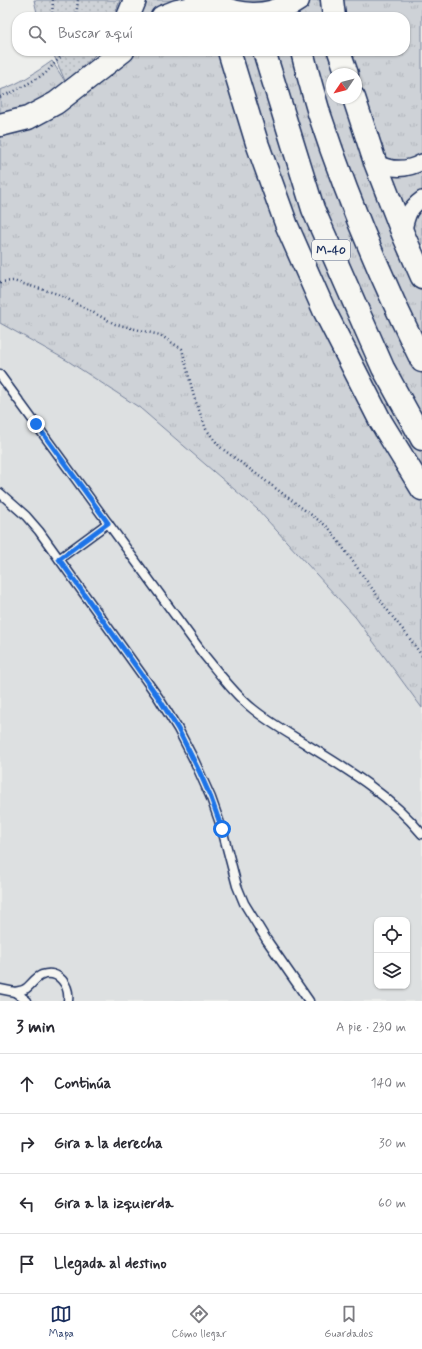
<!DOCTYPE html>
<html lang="es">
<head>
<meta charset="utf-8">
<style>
  body { margin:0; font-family:Mynerve,sans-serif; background:#f7f7f7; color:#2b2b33 }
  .controls { position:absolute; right:12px; bottom:12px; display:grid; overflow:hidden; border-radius:8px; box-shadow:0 1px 3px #0004 }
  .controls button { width:36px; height:36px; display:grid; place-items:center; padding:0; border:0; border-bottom:1px solid #e1e1e2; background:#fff; color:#2b2b33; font:20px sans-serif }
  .compass { position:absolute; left:326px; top:68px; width:36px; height:36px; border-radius:50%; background:#fff; box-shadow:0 1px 3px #0004; rotate:235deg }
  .stop { position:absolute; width:12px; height:12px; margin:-9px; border:3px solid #1a73e8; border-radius:50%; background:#fff }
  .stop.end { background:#1a73e8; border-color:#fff; box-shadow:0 1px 4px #0008 }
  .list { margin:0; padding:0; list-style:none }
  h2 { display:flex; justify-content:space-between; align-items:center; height:52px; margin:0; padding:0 16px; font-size:17px }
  h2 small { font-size:13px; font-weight:400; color:#7c7c81 }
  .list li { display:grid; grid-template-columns:26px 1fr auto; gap:12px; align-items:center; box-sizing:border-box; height:60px; padding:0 16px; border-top:1px solid #e1e1e2 }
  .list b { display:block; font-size:15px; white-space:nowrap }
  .list em { font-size:13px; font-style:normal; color:#7c7c81 }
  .icon { flex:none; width:22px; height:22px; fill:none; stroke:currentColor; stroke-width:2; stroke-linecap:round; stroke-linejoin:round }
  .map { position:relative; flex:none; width:422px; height:1001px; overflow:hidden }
  .search { position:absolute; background:#fff; box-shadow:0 1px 3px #0004; left:12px; right:12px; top:12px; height:44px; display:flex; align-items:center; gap:10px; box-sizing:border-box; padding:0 14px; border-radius:16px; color:#7c7c81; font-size:15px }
  .sheet { height:292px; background:#fff }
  nav { display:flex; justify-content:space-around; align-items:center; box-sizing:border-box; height:56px; border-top:1px solid #e1e1e2; background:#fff; font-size:11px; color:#7c7c81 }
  nav a { display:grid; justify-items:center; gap:2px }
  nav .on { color:#1b2f5e }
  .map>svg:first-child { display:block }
</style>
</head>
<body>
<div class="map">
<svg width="422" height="1001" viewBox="0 0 422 1001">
  <defs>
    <pattern id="grass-tufts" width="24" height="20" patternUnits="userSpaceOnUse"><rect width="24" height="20" fill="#ced2d7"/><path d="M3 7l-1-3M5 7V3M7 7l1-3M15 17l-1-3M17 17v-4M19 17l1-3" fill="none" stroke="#b0b5bb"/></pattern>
    <pattern id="park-dots" width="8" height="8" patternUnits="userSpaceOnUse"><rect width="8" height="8" fill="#ced2d7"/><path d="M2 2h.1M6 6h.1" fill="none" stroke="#b0b5bb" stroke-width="1.8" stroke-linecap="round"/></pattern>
  </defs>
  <rect width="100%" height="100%" fill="#edeeec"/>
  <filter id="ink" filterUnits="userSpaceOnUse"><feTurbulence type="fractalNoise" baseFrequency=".025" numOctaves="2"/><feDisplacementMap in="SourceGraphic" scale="8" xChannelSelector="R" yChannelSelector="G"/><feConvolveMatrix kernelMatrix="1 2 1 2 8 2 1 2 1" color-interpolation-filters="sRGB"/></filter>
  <g filter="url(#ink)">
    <!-- built -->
    <path fill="#dde0e1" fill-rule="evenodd" d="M0 323 68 361 140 408 257 510 356 618 422 708V1001H0ZM377 920H407V986H377Z"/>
    <!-- grass -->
    <path fill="url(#grass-tufts)" stroke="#74809a" fill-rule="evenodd" d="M120 0H422V708L356 618 257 509 140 408 68 361 0 323V90C19 84 35 73 52 61L66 83 99 51H405V17H114ZM332 74H356V98H332Z"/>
    <!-- park -->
    <g fill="url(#park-dots)" stroke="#74809a">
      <polygon points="34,0 120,0 114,17 38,17"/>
      <polygon points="52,51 99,51 66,83"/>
    </g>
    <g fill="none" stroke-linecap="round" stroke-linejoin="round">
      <!-- service casing -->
      <g stroke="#1b2f5e" stroke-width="11">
        <g id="service">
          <path d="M0 375 204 655C219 673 234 694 253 709 270 723 290 734 309 746 350 771 392 797 422 834"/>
          <polyline points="0,493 26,516 39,531 158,697 178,729 194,760 211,798 222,829 237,886 244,903 266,939 309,1001"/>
          <polyline points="59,559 108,523"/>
          <polyline points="0,989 15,992"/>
          <path d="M27 1001 15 992C18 991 22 991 25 989 31 986 34 978 42 975 59 969 70 986 68 1001"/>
        </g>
      </g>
      <!-- minor casing -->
      <g stroke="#1b2f5e" stroke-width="18">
        <g id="minor">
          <path d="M375 162C390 170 406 171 422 162"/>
          <path d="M403 234C407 217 407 210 422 199"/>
        </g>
      </g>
      <!-- primary casing -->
      <g stroke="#1b2f5e" stroke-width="25">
        <g id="primary">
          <path d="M208 0C235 18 270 19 298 0"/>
          <polyline points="162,17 177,11 214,4"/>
          <polyline points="0,125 28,118 56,103 123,51"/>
        </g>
      </g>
      <!-- motorway casing -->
      <g stroke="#1b2f5e" stroke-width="25">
        <g id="motorway">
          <polyline points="332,0 334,17"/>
          <polyline points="216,5 219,17"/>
          <polyline points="128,17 135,0"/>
          <polyline points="229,51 257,143 287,226 324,310 381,422 422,489"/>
          <polyline points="264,51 313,209 383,368 422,439"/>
          <path d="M302 51C307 72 313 92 319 113 347 198 382 281 422 361"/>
          <polyline points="339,51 347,74"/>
          <polyline points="354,98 375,162 403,234 422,277"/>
        </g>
      </g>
      <!-- path -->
      <g stroke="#1b2f5e" stroke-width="2.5" stroke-dasharray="1 3" stroke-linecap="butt">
        <polyline points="52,17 53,0"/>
        <polyline points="76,17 78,0"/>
        <polyline points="0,97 13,92 45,74 63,54 62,51"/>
        <polyline points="0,282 13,281 58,294 115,324 160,335 182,349 194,397 206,429 220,447 329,528 391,615 408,636 422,656"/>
      </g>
      <!-- service -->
      <use href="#service" stroke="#f6f6f2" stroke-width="8"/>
      <!-- minor -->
      <use href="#minor" stroke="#f6f6f2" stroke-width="15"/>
      <!-- primary -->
      <use href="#primary" stroke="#f6f6f2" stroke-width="22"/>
      <!-- motorway -->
      <use href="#motorway" stroke="#f6f6f2" stroke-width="22"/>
    </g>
  </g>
  <g fill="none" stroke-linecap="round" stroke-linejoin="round" filter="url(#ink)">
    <!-- route -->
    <polyline stroke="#1a73e8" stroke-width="5" points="36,424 108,523 59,559 158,697 178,729 200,773 211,798 222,829"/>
  </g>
  <g text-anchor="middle" stroke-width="4" stroke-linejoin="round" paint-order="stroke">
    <!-- shield labels -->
    <rect fill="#f6f6f2" stroke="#5d6b8a" stroke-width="1" x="312" y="240" width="38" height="20" rx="3"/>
    <g font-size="12" font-weight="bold" fill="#1b2f5e">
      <text x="331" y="254">M-40</text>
    </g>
  </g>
</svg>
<div class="controls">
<button><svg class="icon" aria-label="locate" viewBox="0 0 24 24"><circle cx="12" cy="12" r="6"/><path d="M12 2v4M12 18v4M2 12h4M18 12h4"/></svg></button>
<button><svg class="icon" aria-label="layers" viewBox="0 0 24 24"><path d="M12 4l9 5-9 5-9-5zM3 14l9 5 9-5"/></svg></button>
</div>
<svg class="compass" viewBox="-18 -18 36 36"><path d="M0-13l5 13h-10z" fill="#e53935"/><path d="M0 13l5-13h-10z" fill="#7c7c81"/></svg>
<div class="stop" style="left:222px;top:829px"></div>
<div class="stop end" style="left:36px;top:424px"></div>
<div class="search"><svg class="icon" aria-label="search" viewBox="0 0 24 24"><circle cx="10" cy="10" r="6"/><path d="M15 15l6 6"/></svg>Buscar aquí</div>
</div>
<section class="sheet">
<h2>3 min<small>A pie · 230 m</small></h2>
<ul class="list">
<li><svg class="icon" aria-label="ahead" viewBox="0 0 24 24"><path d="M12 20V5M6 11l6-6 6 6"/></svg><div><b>Continúa</b></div><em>140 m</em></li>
<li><svg class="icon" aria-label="right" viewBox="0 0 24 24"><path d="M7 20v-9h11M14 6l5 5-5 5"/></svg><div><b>Gira a la derecha</b></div><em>30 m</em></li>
<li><svg class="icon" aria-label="left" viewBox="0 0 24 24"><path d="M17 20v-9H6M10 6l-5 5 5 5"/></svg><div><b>Gira a la izquierda</b></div><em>60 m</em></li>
<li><svg class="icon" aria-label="arrive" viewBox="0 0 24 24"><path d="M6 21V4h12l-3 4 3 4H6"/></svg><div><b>Llegada al destino</b></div></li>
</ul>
</section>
<nav>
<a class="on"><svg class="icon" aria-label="map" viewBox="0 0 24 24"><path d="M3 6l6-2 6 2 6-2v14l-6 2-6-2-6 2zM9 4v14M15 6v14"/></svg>Mapa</a>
<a><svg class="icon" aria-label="directions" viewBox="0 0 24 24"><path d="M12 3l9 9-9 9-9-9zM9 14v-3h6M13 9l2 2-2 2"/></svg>Cómo llegar</a>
<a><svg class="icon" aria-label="saved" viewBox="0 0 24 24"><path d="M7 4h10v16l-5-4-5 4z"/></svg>Guardados</a>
</nav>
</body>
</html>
